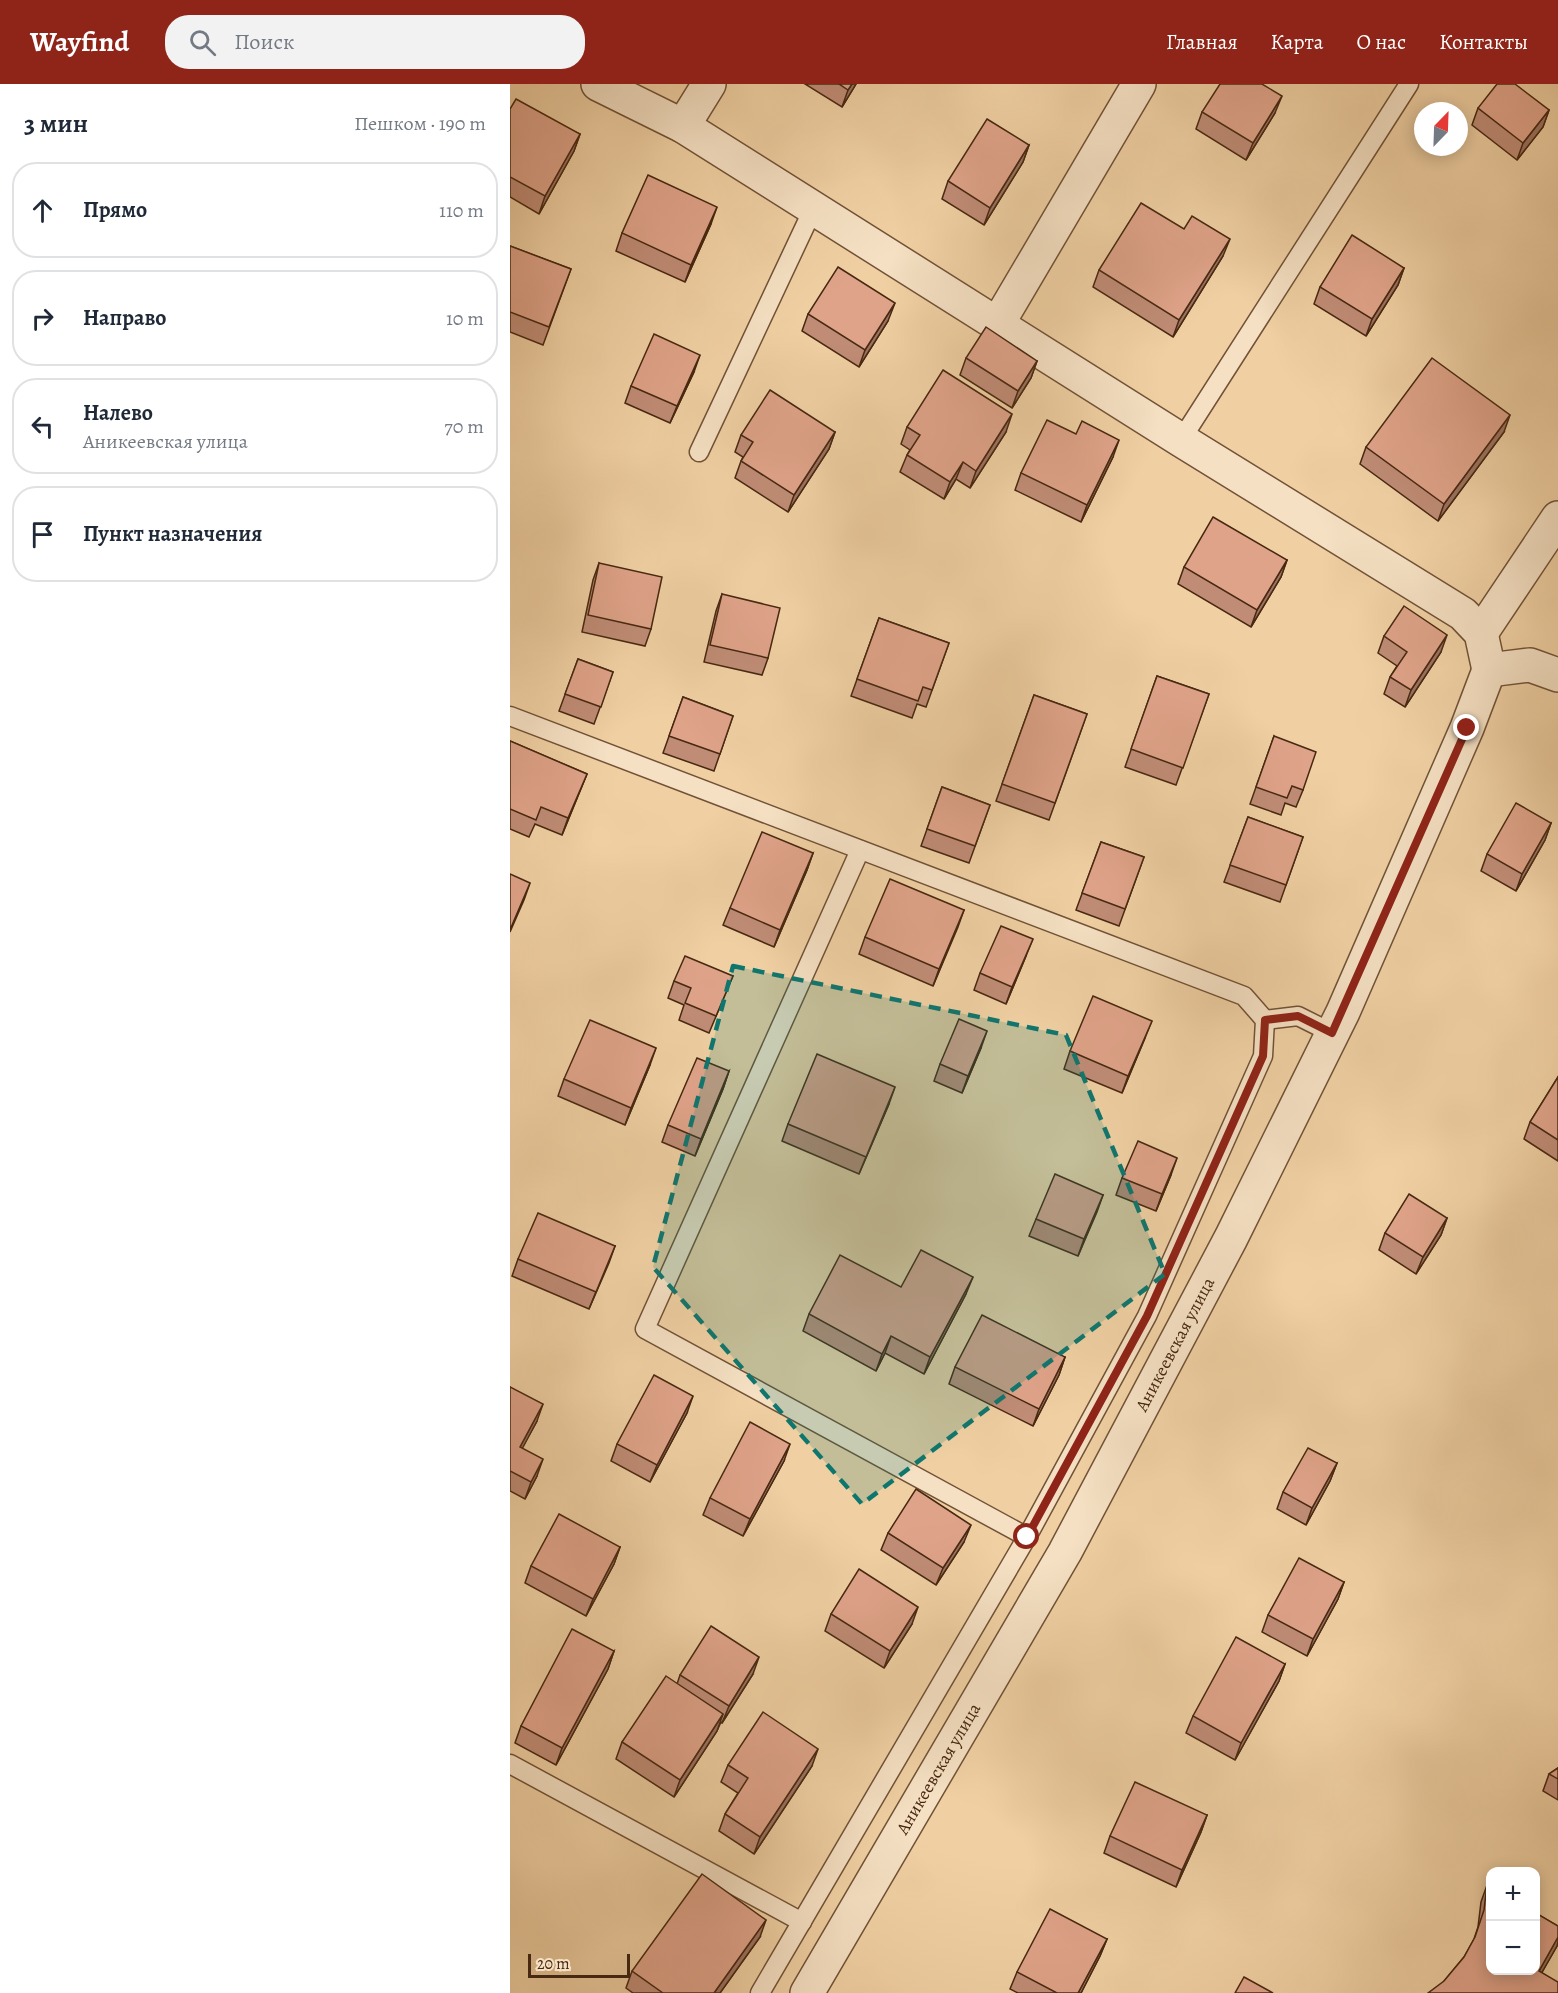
<!DOCTYPE html>
<html lang="ru">
<head>
<meta charset="utf-8">
<style>
  body { margin:0; font-family:Alegreya,serif; background:#f2f2f3; color:#1f2937 }
  .controls { position:absolute; right:18px; bottom:18px; display:grid; overflow:hidden; border-radius:12px; box-shadow:0 3px 15px #0003 }
  .controls button { width:54px; height:54px; display:grid; place-items:center; padding:0; border:0; border-bottom:2px solid #e0e1e3; background:#fff; color:#1f2937; font:30px sans-serif }
  .compass { position:absolute; left:904px; top:18px; width:54px; height:54px; border-radius:50%; background:#fff; box-shadow:0 3px 15px #0003; rotate:23deg }
  .scale { position:absolute; left:18px; bottom:15px; width:102px; box-sizing:border-box; padding-left:6px; border:3px solid #472811; border-top:0; font-size:16px; line-height:21px; white-space:nowrap; color:#472811; -webkit-text-stroke:4px #f5e0c3; paint-order:stroke }
  .stop { position:absolute; width:18px; height:18px; margin:-14px; border:4px solid #8f2418; border-radius:50%; background:#fff }
  .stop.end { background:#8f2418; border-color:#fff; box-shadow:0 2px 6px #0008 }
  .list { margin:0; padding:0; list-style:none }
  h2 { display:flex; justify-content:space-between; align-items:center; height:78px; margin:0; padding:0 24px; font-size:26px }
  h2 small { font-size:20px; font-weight:400; color:#747a83 }
  .list li { display:grid; grid-template-columns:39px 1fr auto; gap:18px; align-items:center; box-sizing:border-box; height:96px; margin:0 12px 12px; padding:0 12px; border:2px solid #e0e1e3; border-radius:24px }
  .list b { display:block; font-size:22px; white-space:nowrap }
  .list p { margin:0; font-size:20px; white-space:nowrap; color:#747a83 }
  .list em { font-size:20px; font-style:normal; color:#747a83 }
  .icon { flex:none; width:33px; height:33px; fill:none; stroke:currentColor; stroke-width:2; stroke-linecap:round; stroke-linejoin:round }
  .map { position:relative; flex:none; width:1048px; height:1909px; overflow:hidden }
  header { display:flex; align-items:center; gap:36px; box-sizing:border-box; height:84px; padding:0 30px; background:#8f2418; color:#fff }
  header strong { font-size:28px }
  nav { display:flex; gap:33px; margin-inline-start:auto; font-size:21px }
  .search { width:420px; height:54px; background:#f2f2f3; display:flex; align-items:center; gap:15px; box-sizing:border-box; padding:0 21px; border-radius:24px; color:#747a83; font-size:22px }
  main { display:flex }
  aside { flex:1; background:#fff }
  .map>svg:first-child { display:block }
</style>
</head>
<body>
<header>
<strong>Wayfind</strong>
<div class="search"><svg class="icon" aria-label="search" viewBox="0 0 24 24"><circle cx="10" cy="10" r="6"/><path d="M15 15l6 6"/></svg>Поиск</div>
<nav><a>Главная</a><a>Карта</a><a>О нас</a><a>Контакты</a></nav>
</header>
<main>
<aside>
<h2>3 мин<small>Пешком · 190 m</small></h2>
<ul class="list">
<li><svg class="icon" aria-label="ahead" viewBox="0 0 24 24"><path d="M12 20V5M6 11l6-6 6 6"/></svg><div><b>Прямо</b></div><em>110 m</em></li>
<li><svg class="icon" aria-label="right" viewBox="0 0 24 24"><path d="M7 20v-9h11M14 6l5 5-5 5"/></svg><div><b>Направо</b></div><em>10 m</em></li>
<li><svg class="icon" aria-label="left" viewBox="0 0 24 24"><path d="M17 20v-9H6M10 6l-5 5 5 5"/></svg><div><b>Налево</b><p>Аникеевская улица</p></div><em>70 m</em></li>
<li><svg class="icon" aria-label="arrive" viewBox="0 0 24 24"><path d="M6 21V4h12l-3 4 3 4H6"/></svg><div><b>Пункт назначения</b></div></li>
</ul>
</aside>
<div class="map">
<svg width="1048" height="1909" viewBox="0 0 1048 1909">
  <rect width="100%" height="100%" fill="#f0d0a3"/>
  <filter id="stains"><feTurbulence type="fractalNoise" baseFrequency=".00333" numOctaves="4"/><feColorMatrix values="0 0 0 0 .2 0 0 0 0 .09 0 0 0 0 .02 0 0 0 .5 -.17"/></filter>
  <radialGradient id="worn" r=".72"><stop offset=".6" stop-color="#630" stop-opacity="0"/><stop offset="1" stop-color="#630" stop-opacity=".3"/></radialGradient>
  <g fill="none" stroke-linecap="round" stroke-linejoin="round">
    <!-- service casing -->
    <g stroke="#715236" stroke-width="21">
      <g id="service">
        <polyline points="671,356 899,0"/>
        <polyline points="189,368 304,123"/>
        <polyline points="0,632 734,912 755,936 753,972 637,1232 517,1453 250,1909"/>
        <polyline points="350,766 135,1245 517,1453"/>
        <polyline points="755,936 788,932 822,949"/>
        <polyline points="0,1680 292,1838"/>
      </g>
    </g>
    <!-- minor casing -->
    <g stroke="#715236" stroke-width="36">
      <g id="minor">
        <polyline points="88,0 173,42 671,356 953,530 971,549 979,586"/>
        <polyline points="173,42 199,0"/>
        <polyline points="487,241 629,0"/>
        <polyline points="971,549 1048,434"/>
        <polyline points="979,586 1020,581 1048,591"/>
        <path id="s1" d="M297 1909 555 1468 721 1154 833 928 957 644 979 586"/>
      </g>
    </g>
    <!-- service -->
    <use href="#service" stroke="#f5e0c3" stroke-width="18"/>
    <!-- minor -->
    <use href="#minor" stroke="#f5e0c3" stroke-width="33"/>
  </g>
  <!-- wall -->
  <g fill="#c08c76" stroke="#472811" stroke-width="1.5">
    <polygon points="295,0 346,0 332,23"/>
    <polygon points="968,24 1039,26 1033,43 1007,76 962,41"/>
    <polygon points="0,25 70,50 64,67 29,130 0,113"/>
    <polygon points="692,28 765,29 736,76 686,45"/>
    <polygon points="519,61 513,78 474,141 432,115 438,97"/>
    <polygon points="201,140 175,198 106,167 112,149"/>
    <polygon points="674,145 713,172 663,253 583,203 589,186"/>
    <polygon points="0,162 61,185 33,261 0,248"/>
    <polygon points="894,184 888,201 856,252 804,220 810,203"/>
    <polygon points="298,230 378,237 349,283 292,247"/>
    <polygon points="456,274 527,277 521,294 502,324 450,291"/>
    <polygon points="184,288 160,339 115,319 121,302"/>
    <polygon points="397,343 496,348 460,404 446,395 434,415 390,388 397,371 400,366 391,360"/>
    <polygon points="325,348 319,365 278,428 225,394 231,377 233,373 225,368 231,351"/>
    <polygon points="994,348 928,437 850,380 856,363"/>
    <polygon points="603,373 571,438 505,406 511,389"/>
    <polygon points="777,476 771,493 741,543 668,500 674,483"/>
    <polygon points="89,479 141,545 135,562 72,548 83,496"/>
    <polygon points="212,510 258,574 252,591 194,578 206,527"/>
    <polygon points="369,534 439,559 416,623 407,620 402,634 341,612"/>
    <polygon points="874,552 931,568 895,623 874,610 880,593 887,582 868,569"/>
    <polygon points="68,575 103,588 84,640 49,627"/>
    <polygon points="647,592 699,610 666,701 615,683"/>
    <polygon points="524,611 577,630 539,736 486,717"/>
    <polygon points="173,613 223,632 204,687 153,669"/>
    <polygon points="764,652 793,706 786,723 775,719 771,731 740,720"/>
    <polygon points="0,657 77,690 52,751 25,740 19,753 0,745"/>
    <polygon points="432,703 480,721 459,779 411,762"/>
    <polygon points="738,733 793,753 770,818 714,798"/>
    <polygon points="1041,739 1035,756 1006,807 971,787 977,770"/>
    <polygon points="591,758 634,773 609,842 566,826"/>
    <polygon points="303,769 297,786 264,863 213,841 220,824"/>
    <polygon points="454,826 423,902 349,870 355,853"/>
    <polygon points="516,872 496,920 464,906 470,889"/>
    <polygon points="223,892 199,949 169,936 174,921 158,914 164,897"/>
    <polygon points="635,954 612,1009 554,985 560,967"/>
    <polygon points="471,964 452,1009 424,997 430,980"/>
    <polygon points="140,981 115,1041 48,1012 54,995"/>
    <polygon points="219,987 213,1005 185,1072 152,1058 158,1041"/>
    <polygon points="1048,993 1048,1077 1014,1055 1020,1038"/>
    <polygon points="379,1020 349,1090 272,1057 278,1040"/>
    <polygon points="661,1091 646,1127 606,1111 612,1094"/>
    <polygon points="593,1111 568,1172 519,1152 526,1135"/>
    <polygon points="937,1134 931,1151 906,1190 869,1166 875,1149"/>
    <polygon points="105,1162 79,1225 2,1192 8,1175"/>
    <polygon points="391,1203 456,1210 414,1290 375,1269 366,1287 293,1247 299,1230"/>
    <polygon points="555,1273 549,1291 523,1342 439,1300 445,1283"/>
    <polygon points="0,1303 27,1337 12,1364 27,1392 15,1415 0,1407"/>
    <polygon points="177,1329 140,1398 101,1377 107,1360"/>
    <polygon points="274,1377 233,1452 193,1431 200,1414"/>
    <polygon points="827,1379 820,1397 796,1441 767,1425 773,1408"/>
    <polygon points="378,1449 454,1458 426,1501 371,1466"/>
    <polygon points="110,1463 104,1480 76,1532 15,1499 21,1482"/>
    <polygon points="834,1498 828,1515 797,1572 752,1548 758,1531"/>
    <polygon points="321,1530 402,1540 374,1584 315,1547"/>
    <polygon points="104,1567 98,1585 46,1681 5,1659 11,1642"/>
    <polygon points="775,1580 769,1597 725,1676 676,1649 683,1632"/>
    <polygon points="243,1590 212,1639 211,1638 207,1647 164,1713 106,1675 112,1658 167,1600 170,1591"/>
    <polygon points="218,1681 302,1682 244,1770 209,1747 215,1730 228,1709 211,1698"/>
    <polygon points="1048,1684 1048,1716 1033,1707 1039,1690"/>
    <polygon points="697,1731 691,1748 666,1803 594,1769 600,1752"/>
    <polygon points="977,1801 1048,1842 1048,1858 1047,1862 1032,1888 934,1897 954,1873 964,1855 968,1843 971,1818"/>
    <polygon points="250,1853 210,1909 123,1909 116,1904 122,1887"/>
    <polygon points="597,1855 590,1872 571,1909 508,1909 500,1905 507,1888"/>
  </g>
  <!-- shaded-wall -->
  <g fill="#9c7260" stroke="#472811" stroke-width="1.5">
    <polygon points="342,0 346,0 332,23 338,6"/>
    <polygon points="772,12 765,29 736,76 743,59"/>
    <polygon points="1039,26 1033,43 1007,76 1013,59"/>
    <polygon points="70,50 64,67 29,130 35,112"/>
    <polygon points="519,61 513,78 474,141 480,124"/>
    <polygon points="207,123 201,140 175,198 181,181"/>
    <polygon points="720,155 713,172 663,253 669,236"/>
    <polygon points="894,184 888,201 856,252 862,235"/>
    <polygon points="385,219 378,237 349,283 355,266"/>
    <polygon points="190,271 184,288 160,339 167,322"/>
    <polygon points="527,277 521,294 502,324 508,307"/>
    <polygon points="502,330 496,348 460,404 466,387"/>
    <polygon points="1000,331 994,348 928,437 934,420"/>
    <polygon points="325,348 319,365 278,428 284,411"/>
    <polygon points="609,356 603,373 571,438 577,421"/>
    <polygon points="453,378 446,395 434,415 440,398"/>
    <polygon points="777,476 771,493 741,543 747,526"/>
    <polygon points="937,551 931,568 895,623 901,606"/>
    <polygon points="77,690 70,707 52,751 58,734"/>
    <polygon points="1041,739 1035,756 1006,807 1012,790"/>
    <polygon points="303,769 297,786 264,863 270,846"/>
    <polygon points="20,799 14,816 0,848 0,846"/>
    <polygon points="454,826 448,843 423,902 429,885"/>
    <polygon points="523,855 516,872 496,920 502,903"/>
    <polygon points="642,937 635,954 612,1009 618,992"/>
    <polygon points="477,947 471,964 452,1009 458,992"/>
    <polygon points="146,964 140,981 115,1041 121,1024"/>
    <polygon points="219,987 213,1005 185,1072 191,1055"/>
    <polygon points="385,1003 379,1020 349,1090 356,1073"/>
    <polygon points="667,1074 661,1091 646,1127 652,1110"/>
    <polygon points="593,1111 587,1128 568,1172 574,1155"/>
    <polygon points="937,1134 931,1151 906,1190 913,1173"/>
    <polygon points="105,1162 99,1179 79,1225 86,1208"/>
    <polygon points="463,1193 456,1210 414,1290 420,1273"/>
    <polygon points="381,1252 375,1269 366,1287 372,1270"/>
    <polygon points="555,1273 549,1291 523,1342 529,1325"/>
    <polygon points="183,1312 177,1329 140,1398 147,1381"/>
    <polygon points="33,1320 27,1337 4,1380 10,1363"/>
    <polygon points="280,1360 274,1377 233,1452 240,1435"/>
    <polygon points="33,1375 27,1392 15,1415 21,1398"/>
    <polygon points="827,1379 820,1397 796,1441 802,1424"/>
    <polygon points="461,1441 454,1458 426,1501 433,1484"/>
    <polygon points="110,1463 104,1480 76,1532 83,1515"/>
    <polygon points="834,1498 828,1515 797,1572 803,1555"/>
    <polygon points="408,1523 402,1540 374,1584 380,1567"/>
    <polygon points="104,1567 98,1585 46,1681 52,1664"/>
    <polygon points="249,1573 243,1590 212,1639 219,1622"/>
    <polygon points="775,1580 769,1597 725,1676 731,1659"/>
    <polygon points="213,1630 207,1647 164,1713 170,1696"/>
    <polygon points="308,1665 302,1682 244,1770 250,1753"/>
    <polygon points="697,1731 691,1748 666,1803 672,1786"/>
    <polygon points="256,1836 250,1853 210,1909 204,1909"/>
    <polygon points="1048,1853 1048,1858 1047,1862 1023,1904 1029,1887"/>
    <polygon points="597,1855 590,1872 571,1909 568,1909"/>
  </g>
  <!-- building -->
  <g fill="#dfa389" stroke="#472811" stroke-width="1.5">
    <polygon points="329,0 342,0 338,6"/>
    <polygon points="710,0 752,0 772,12 743,59 692,28"/>
    <polygon points="987,0 1005,0 1039,26 1013,59 968,24"/>
    <polygon points="6,15 70,50 35,112 0,93 0,25"/>
    <polygon points="477,35 519,61 480,124 438,97"/>
    <polygon points="138,91 207,123 181,181 112,149"/>
    <polygon points="631,119 674,145 682,132 720,155 669,236 589,186"/>
    <polygon points="842,151 894,184 862,235 810,203"/>
    <polygon points="0,162 61,185 39,243 0,228"/>
    <polygon points="328,183 385,219 355,266 298,230"/>
    <polygon points="476,243 527,277 508,307 456,274"/>
    <polygon points="144,250 190,271 167,322 121,302"/>
    <polygon points="922,274 1000,331 934,420 856,363"/>
    <polygon points="433,286 502,330 466,387 453,378 440,398 397,371 410,351 397,343"/>
    <polygon points="260,306 325,348 284,411 231,377 243,358 231,351"/>
    <polygon points="537,336 566,350 572,337 609,356 577,421 511,389"/>
    <polygon points="703,433 777,476 747,526 674,483"/>
    <polygon points="89,479 152,493 141,545 78,531"/>
    <polygon points="212,510 270,524 258,574 200,561"/>
    <polygon points="894,522 937,551 901,606 880,593 897,568 874,552"/>
    <polygon points="369,534 439,559 422,606 413,603 408,617 347,595"/>
    <polygon points="68,575 103,588 91,623 55,610"/>
    <polygon points="647,592 699,610 673,684 621,665"/>
    <polygon points="524,611 577,630 545,719 492,700"/>
    <polygon points="173,613 223,632 210,670 159,652"/>
    <polygon points="764,652 806,668 793,706 782,702 777,714 746,703"/>
    <polygon points="0,657 77,690 58,734 31,723 26,736 0,725"/>
    <polygon points="432,703 480,721 465,762 417,745"/>
    <polygon points="1006,719 1041,739 1012,790 977,770"/>
    <polygon points="738,733 793,753 776,801 720,781"/>
    <polygon points="252,748 303,769 270,846 220,824"/>
    <polygon points="591,758 634,773 615,825 572,809"/>
    <polygon points="0,790 20,799 0,846"/>
    <polygon points="380,795 454,826 429,885 355,853"/>
    <polygon points="491,842 523,855 502,903 470,889"/>
    <polygon points="175,872 223,892 206,932 175,919 181,904 164,897"/>
    <polygon points="583,912 642,937 618,992 560,967"/>
    <polygon points="449,935 477,947 458,992 430,980"/>
    <polygon points="80,936 146,964 121,1024 54,995"/>
    <polygon points="307,970 385,1003 356,1073 278,1040"/>
    <polygon points="187,974 219,987 191,1055 158,1041"/>
    <polygon points="1048,993 1048,1056 1020,1038"/>
    <polygon points="628,1057 667,1074 652,1110 612,1094"/>
    <polygon points="545,1090 593,1111 574,1155 526,1135"/>
    <polygon points="899,1110 937,1134 913,1173 875,1149"/>
    <polygon points="28,1129 105,1162 86,1208 8,1175"/>
    <polygon points="411,1166 463,1193 420,1273 381,1252 372,1270 299,1230 330,1171 391,1203"/>
    <polygon points="472,1231 555,1273 529,1325 445,1283"/>
    <polygon points="144,1291 183,1312 147,1381 107,1360"/>
    <polygon points="0,1303 33,1320 10,1363 33,1375 21,1398 0,1387"/>
    <polygon points="240,1338 280,1360 240,1435 200,1414"/>
    <polygon points="798,1364 827,1379 802,1424 773,1408"/>
    <polygon points="406,1405 461,1441 433,1484 378,1449"/>
    <polygon points="49,1430 110,1463 83,1515 21,1482"/>
    <polygon points="789,1474 834,1498 803,1555 758,1531"/>
    <polygon points="349,1485 408,1523 380,1567 321,1530"/>
    <polygon points="201,1542 249,1573 219,1622 170,1591"/>
    <polygon points="62,1545 104,1567 52,1664 11,1642"/>
    <polygon points="726,1553 775,1580 731,1659 683,1632"/>
    <polygon points="156,1592 213,1630 170,1696 112,1658"/>
    <polygon points="253,1628 308,1665 250,1753 215,1730 238,1694 218,1681"/>
    <polygon points="1048,1684 1048,1695 1039,1690"/>
    <polygon points="625,1698 697,1731 672,1786 600,1752"/>
    <polygon points="192,1790 256,1836 204,1909 153,1909 122,1887"/>
    <polygon points="977,1801 981,1803 981,1887 1026,1887 1026,1829 1048,1842 1048,1853 1029,1887 1048,1898 1048,1909 918,1909 934,1897 954,1873 965,1853 974,1826"/>
    <polygon points="540,1825 597,1855 568,1909 547,1909 507,1888"/>
    <polygon points="734,1893 763,1909 725,1909"/>
  </g>
  <g fill="none" stroke-linecap="round" stroke-linejoin="round">
    <!-- route -->
    <polyline stroke="#8f2418" stroke-width="8" points="517,1453 637,1232 753,972 755,936 788,932 822,949 957,644"/>
  </g>
  <!-- marked area -->
  <path fill="#0f766e" fill-opacity="0.2" stroke="#0f766e" stroke-width="4.5" stroke-dasharray="12 8" stroke-linejoin="round" d="M223 882 556 951 655 1190 352 1420 143 1183Z"/>
  <g text-anchor="middle" stroke-width="5" stroke-linejoin="round" paint-order="stroke">
    <!-- street labels -->
    <g font-size="18" fill="#472811" stroke="#f5e0c3">
      <text dy="6" stroke="none"><textPath href="#s1" startOffset="746">Аникеевская улица</textPath></text>
      <text dy="6" stroke="none"><textPath href="#s1" startOffset="260">Аникеевская улица</textPath></text>
    </g>
  </g>
  <rect width="100%" height="100%" filter="url(#stains)"/>
  <rect width="100%" height="100%" fill="url(#worn)"/>
</svg>
<div class="controls">
<button>+</button>
<button>−</button>
</div>
<svg class="compass" viewBox="-18 -18 36 36"><path d="M0-13l5 13h-10z" fill="#e53935"/><path d="M0 13l5-13h-10z" fill="#747a83"/></svg>
<div class="scale">20 m</div>
<div class="stop" style="left:517px;top:1453px"></div>
<div class="stop end" style="left:957px;top:644px"></div>
</div>
</main>
</body>
</html>
